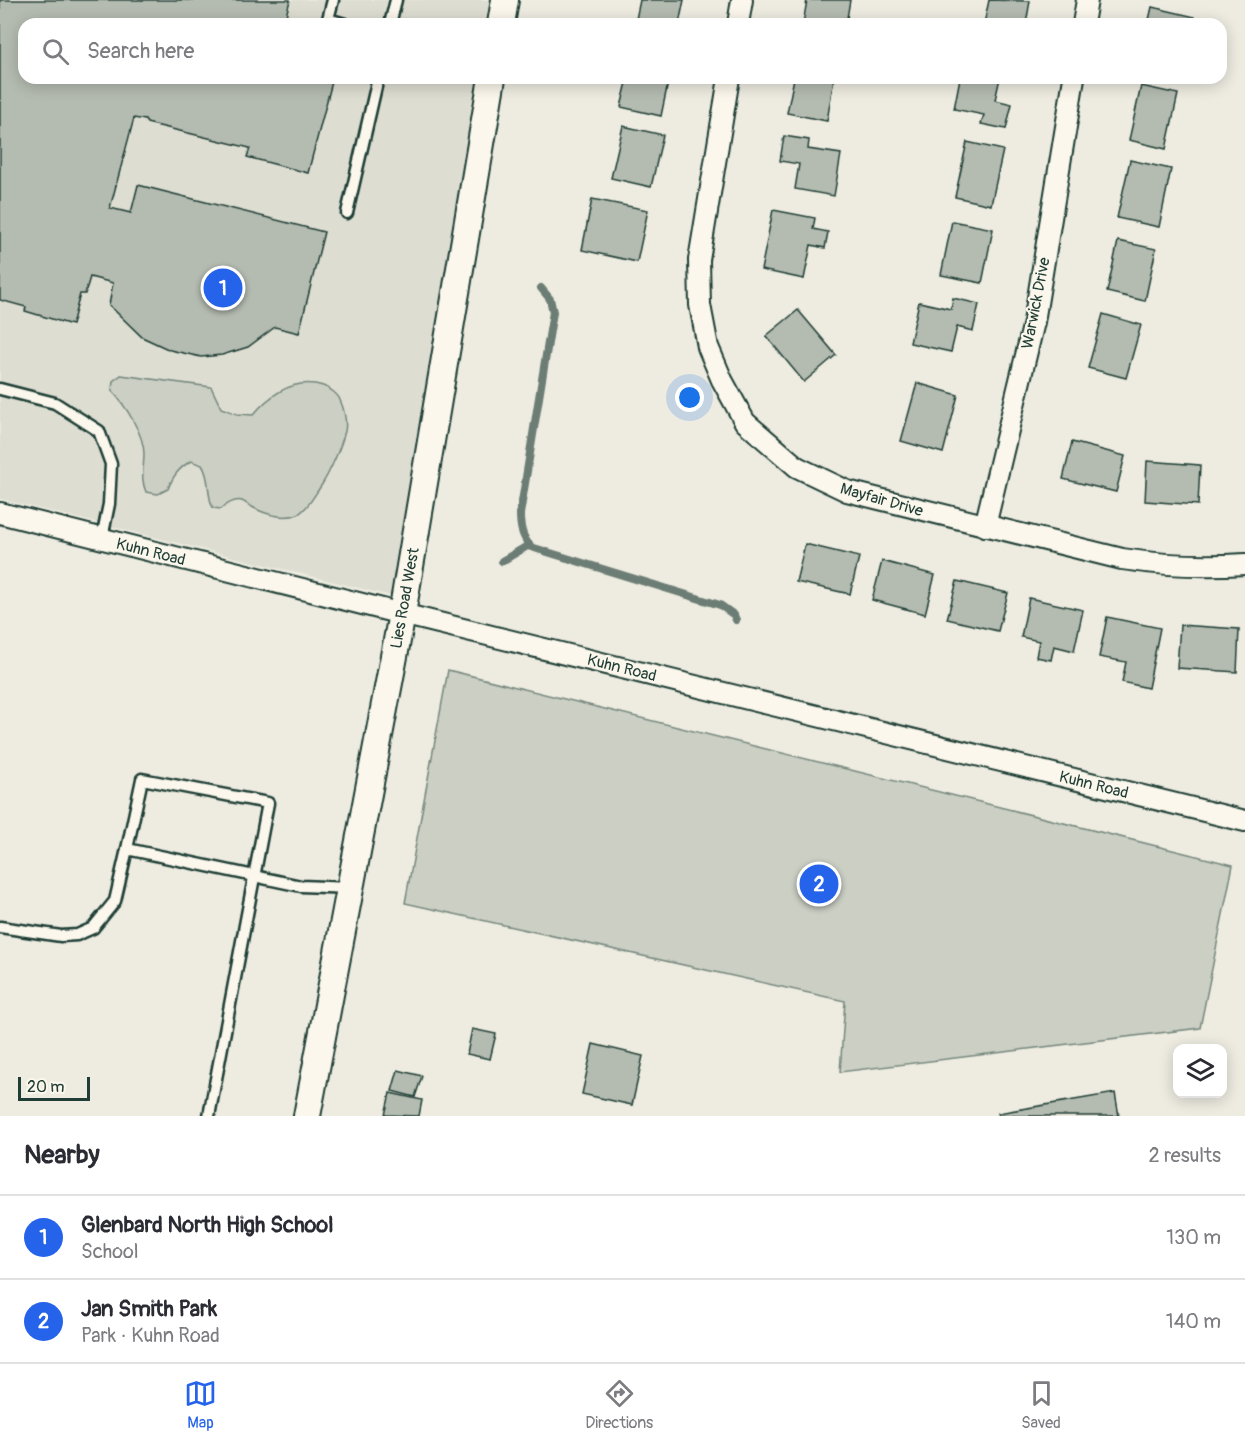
<!DOCTYPE html>
<html lang="en">
<head>
<meta charset="utf-8">
<style>
  body { margin:0; font-family:Pangolin,sans-serif; background:#f7f7f7; color:#2b2b33 }
  .controls { position:absolute; right:18px; bottom:18px; display:grid; overflow:hidden; border-radius:12px; box-shadow:0 3px 15px #0003 }
  .controls button { width:54px; height:54px; display:grid; place-items:center; padding:0; border:0; border-bottom:2px solid #e1e1e2; background:#fff; color:#2b2b33; font:30px sans-serif }
  .scale { position:absolute; left:18px; bottom:15px; width:72px; box-sizing:border-box; padding-left:6px; border:3px solid #1f3d34; border-top:0; font-size:16px; line-height:21px; white-space:nowrap; color:#1f3d34; -webkit-text-stroke:4px #fbf7ec; paint-order:stroke }
  .you { position:absolute; left:690px; top:398px; width:21px; height:21px; margin:-15px; border:4px solid #fff; border-radius:50%; background:#1a73e8; box-shadow:0 0 0 9px #1a73e833 }
  .badge { display:grid; place-items:center; width:39px; height:39px; border-radius:50%; background:#2563eb; color:#fff; font-size:20px; font-weight:700 }
  .pin { position:absolute; translate:-50% -50%; border:3px solid #fff; box-shadow:0 2px 6px #0006 }
  .list { margin:0; padding:0; list-style:none }
  h2 { display:flex; justify-content:space-between; align-items:center; height:78px; margin:0; padding:0 24px; font-size:26px }
  h2 small { font-size:20px; font-weight:400; color:#7c7c81 }
  .list li { display:grid; grid-template-columns:39px 1fr auto; gap:18px; align-items:center; box-sizing:border-box; height:84px; padding:0 24px; border-top:2px solid #e1e1e2 }
  .list b { display:block; font-size:22px; white-space:nowrap }
  .list p { margin:0; font-size:20px; white-space:nowrap; color:#7c7c81 }
  .list em { font-size:20px; font-style:normal; color:#7c7c81 }
  .icon { flex:none; width:33px; height:33px; fill:none; stroke:currentColor; stroke-width:2; stroke-linecap:round; stroke-linejoin:round }
  .map { position:relative; flex:none; width:1245px; height:1116px; overflow:hidden }
  .search { position:absolute; background:#fff; box-shadow:0 3px 15px #0003; left:18px; right:18px; top:18px; height:66px; display:flex; align-items:center; gap:15px; box-sizing:border-box; padding:0 21px; border-radius:18px; color:#7c7c81; font-size:22px }
  .sheet { height:246px; background:#fff }
  nav { display:flex; justify-content:space-around; align-items:center; box-sizing:border-box; height:84px; border-top:2px solid #e1e1e2; background:#fff; font-size:16px; color:#7c7c81 }
  nav a { display:grid; justify-items:center; gap:3px }
  nav .on { color:#2563eb }
  .map>svg:first-child { display:block }
</style>
</head>
<body>
<div class="map">
<svg width="1245" height="1116" viewBox="0 0 1245 1116">
  <rect width="100%" height="100%" fill="#eeece1"/>
  <filter id="ink" filterUnits="userSpaceOnUse"><feTurbulence type="fractalNoise" baseFrequency=".0167" numOctaves="2"/><feDisplacementMap in="SourceGraphic" scale="12" xChannelSelector="R" yChannelSelector="G"/><feConvolveMatrix kernelMatrix="1 2 1 2 8 2 1 2 1" color-interpolation-filters="sRGB"/></filter>
  <g filter="url(#ink)">
    <!-- built -->
    <polygon fill="#ddddd2" points="0,0 494,0 490,24 24,24 24,78 481,78 395,597 0,499"/>
    <!-- green -->
    <g fill="#cbcfc4" stroke="#75867c" stroke-width="1.5">
      <path d="M121 375 211 387 221 408 237 414 253 415C271 394 294 377 323 386 329 388 338 394 340 400 344 408 347 422 345 431 341 447 330 472 321 486 315 494 308 509 298 514 285 520 265 514 254 508 250 506 246 503 242 501 234 499 227 504 221 509L213 508C206 494 211 479 202 465L191 461C179 468 173 476 168 489L158 494 146 492C140 478 144 468 144 454 144 434 125 405 112 391L113 381Z"/>
      <polygon points="448,670 1233,865 1200,1028 840,1072 845,1001 405,903"/>
    </g>
    <g fill="none" stroke-linecap="round" stroke-linejoin="round">
      <!-- stream -->
      <g stroke="#6c7d74" stroke-width="8">
        <path d="M541 288 550 299 553 312 520 514C520 527 522 537 531 547L720 605 734 615 736 620"/>
        <polyline points="502,561 529,545"/>
      </g>
    </g>
    <!-- building -->
    <g fill="#b4bbb0" stroke="#1f3d34" stroke-width="1.5">
      <polygon points="0,0 290,0 284,24 24,24 24,78 270,78 269,81 275,78 333,78 308,173 247,157 250,148 147,123 145,120 134,118 110,208 131,213 138,185 324,232 299,333 275,327 248,347 222,355 201,357 170,350 142,337 109,305 113,283 90,277 85,294 80,294 72,325 25,311 26,307 0,300"/>
      <polygon points="640,0 684,0 679,24 635,24"/>
      <polygon points="807,0 850,0 846,24 803,24"/>
      <polygon points="989,0 1030,1 1026,24 984,24"/>
      <polygon points="1152,7 1195,17 1193,24 1148,24"/>
      <polygon points="628,78 669,78 661,116 621,107"/>
      <polygon points="794,78 834,78 827,121 787,113"/>
      <polygon points="960,78 1000,78 995,100 1012,104 1006,129 981,124 984,115 954,109"/>
      <polygon points="1141,86 1178,94 1166,149 1129,140"/>
      <polygon points="623,126 663,135 651,187 611,178"/>
      <polygon points="784,136 809,140 808,149 841,154 834,196 795,189 799,164 780,161"/>
      <polygon points="967,142 1003,150 991,205 955,197"/>
      <polygon points="1130,160 1171,169 1159,227 1117,218"/>
      <polygon points="592,199 648,210 637,262 582,250"/>
      <polygon points="773,210 815,218 813,229 828,232 825,248 811,245 804,279 761,270"/>
      <polygon points="952,221 993,229 982,283 941,275"/>
      <polygon points="1118,241 1156,249 1145,301 1107,292"/>
      <polygon points="953,298 979,304 973,331 957,327 951,352 910,343 919,302 951,309"/>
      <polygon points="798,310 836,355 804,382 766,336"/>
      <polygon points="1103,314 1141,325 1126,378 1088,368"/>
      <polygon points="917,383 958,395 943,453 901,441"/>
      <polygon points="1072,442 1125,456 1116,492 1063,479"/>
      <polygon points="1147,461 1200,465 1198,505 1145,501"/>
      <polygon points="805,544 859,557 850,594 796,582"/>
      <polygon points="882,561 935,575 925,614 872,600"/>
      <polygon points="957,581 1008,593 998,631 947,619"/>
      <polygon points="1029,598 1083,610 1074,651 1054,646 1051,660 1036,657 1039,641 1021,637"/>
      <polygon points="1107,617 1160,628 1148,688 1122,682 1126,662 1099,657"/>
      <polygon points="1180,625 1239,629 1237,672 1177,668"/>
      <polygon points="472,1029 496,1034 490,1059 467,1054"/>
      <polygon points="593,1044 643,1056 632,1105 582,1094"/>
      <polygon points="398,1070 422,1076 415,1097 392,1091"/>
      <polygon points="390,1093 422,1100 419,1116 385,1115"/>
      <polygon points="1115,1093 1119,1116 999,1116 998,1113"/>
    </g>
    <g fill="none" stroke-linecap="round" stroke-linejoin="round">
      <!-- service casing -->
      <g stroke="#1f3d34" stroke-width="15">
        <g id="service">
          <polyline points="333,0 328,19 345,24"/>
          <polyline points="390,24 396,0"/>
          <polyline points="347,213 378,78"/>
          <polyline points="0,389 55,403 99,431 111,464 109,504 102,538"/>
          <polyline points="127,849 142,779 268,803 209,1116"/>
          <polyline points="0,927 61,936 77,935 93,928 115,901 127,849 301,886 350,888"/>
        </g>
      </g>
      <!-- minor casing -->
      <g stroke="#1f3d34" stroke-width="24">
        <g id="minor">
          <polyline points="738,24 742,0"/>
          <polyline points="1083,24 1087,0"/>
          <path d="M729 78 699 260 700 305 708 347 722 380 745 422 797 467 847 491 1122 559C1163 565 1203 567 1245 564"/>
          <polyline points="0,513 402,614 1245,821"/>
          <polyline points="985,526 1034,322 1074,78"/>
        </g>
      </g>
      <!-- tertiary casing -->
      <g stroke="#1f3d34" stroke-width="30">
        <g id="tertiary">
          <polyline points="501,24 505,0"/>
          <polyline points="307,1116 402,614 492,78"/>
        </g>
      </g>
      <!-- service -->
      <use href="#service" stroke="#fbf7ec" stroke-width="10"/>
      <!-- minor -->
      <use href="#minor" stroke="#fbf7ec" stroke-width="20"/>
      <!-- tertiary -->
      <use href="#tertiary" stroke="#fbf7ec" stroke-width="26"/>
    </g>
  </g>
  <g text-anchor="middle" stroke-width="4.5" stroke-linejoin="round" paint-order="stroke">
    <!-- street labels -->
    <g font-size="16" fill="#1f3d34" stroke="#fbf7ec">
      <text transform="translate(1035 303) rotate(-79)" y="6">Warwick Drive</text>
      <text transform="translate(882 499) rotate(16)" y="6">Mayfair Drive</text>
      <text transform="translate(151 551) rotate(14)" y="6">Kuhn Road</text>
      <text transform="translate(404 598) rotate(-80)" y="6">Lies Road West</text>
      <text transform="translate(622 667) rotate(14)" y="6">Kuhn Road</text>
      <text transform="translate(1094 784) rotate(14)" y="6">Kuhn Road</text>
    </g>
  </g>
</svg>
<div class="controls">
<button><svg class="icon" aria-label="layers" viewBox="0 0 24 24"><path d="M12 4l9 5-9 5-9-5zM3 14l9 5 9-5"/></svg></button>
</div>
<div class="scale">20 m</div>
<div class="you"></div>
<div class="pin badge" style="left:223px;top:288px">1</div>
<div class="pin badge" style="left:819px;top:884px">2</div>
<div class="search"><svg class="icon" aria-label="search" viewBox="0 0 24 24"><circle cx="10" cy="10" r="6"/><path d="M15 15l6 6"/></svg>Search here</div>
</div>
<section class="sheet">
<h2>Nearby<small>2 results</small></h2>
<ul class="list">
<li><span class="badge">1</span><div><b>Glenbard North High School</b><p>School</p></div><em>130 m</em></li>
<li><span class="badge">2</span><div><b>Jan Smith Park</b><p>Park · Kuhn Road</p></div><em>140 m</em></li>
</ul>
</section>
<nav>
<a class="on"><svg class="icon" aria-label="map" viewBox="0 0 24 24"><path d="M3 6l6-2 6 2 6-2v14l-6 2-6-2-6 2zM9 4v14M15 6v14"/></svg>Map</a>
<a><svg class="icon" aria-label="directions" viewBox="0 0 24 24"><path d="M12 3l9 9-9 9-9-9zM9 14v-3h6M13 9l2 2-2 2"/></svg>Directions</a>
<a><svg class="icon" aria-label="saved" viewBox="0 0 24 24"><path d="M7 4h10v16l-5-4-5 4z"/></svg>Saved</a>
</nav>
</body>
</html>
